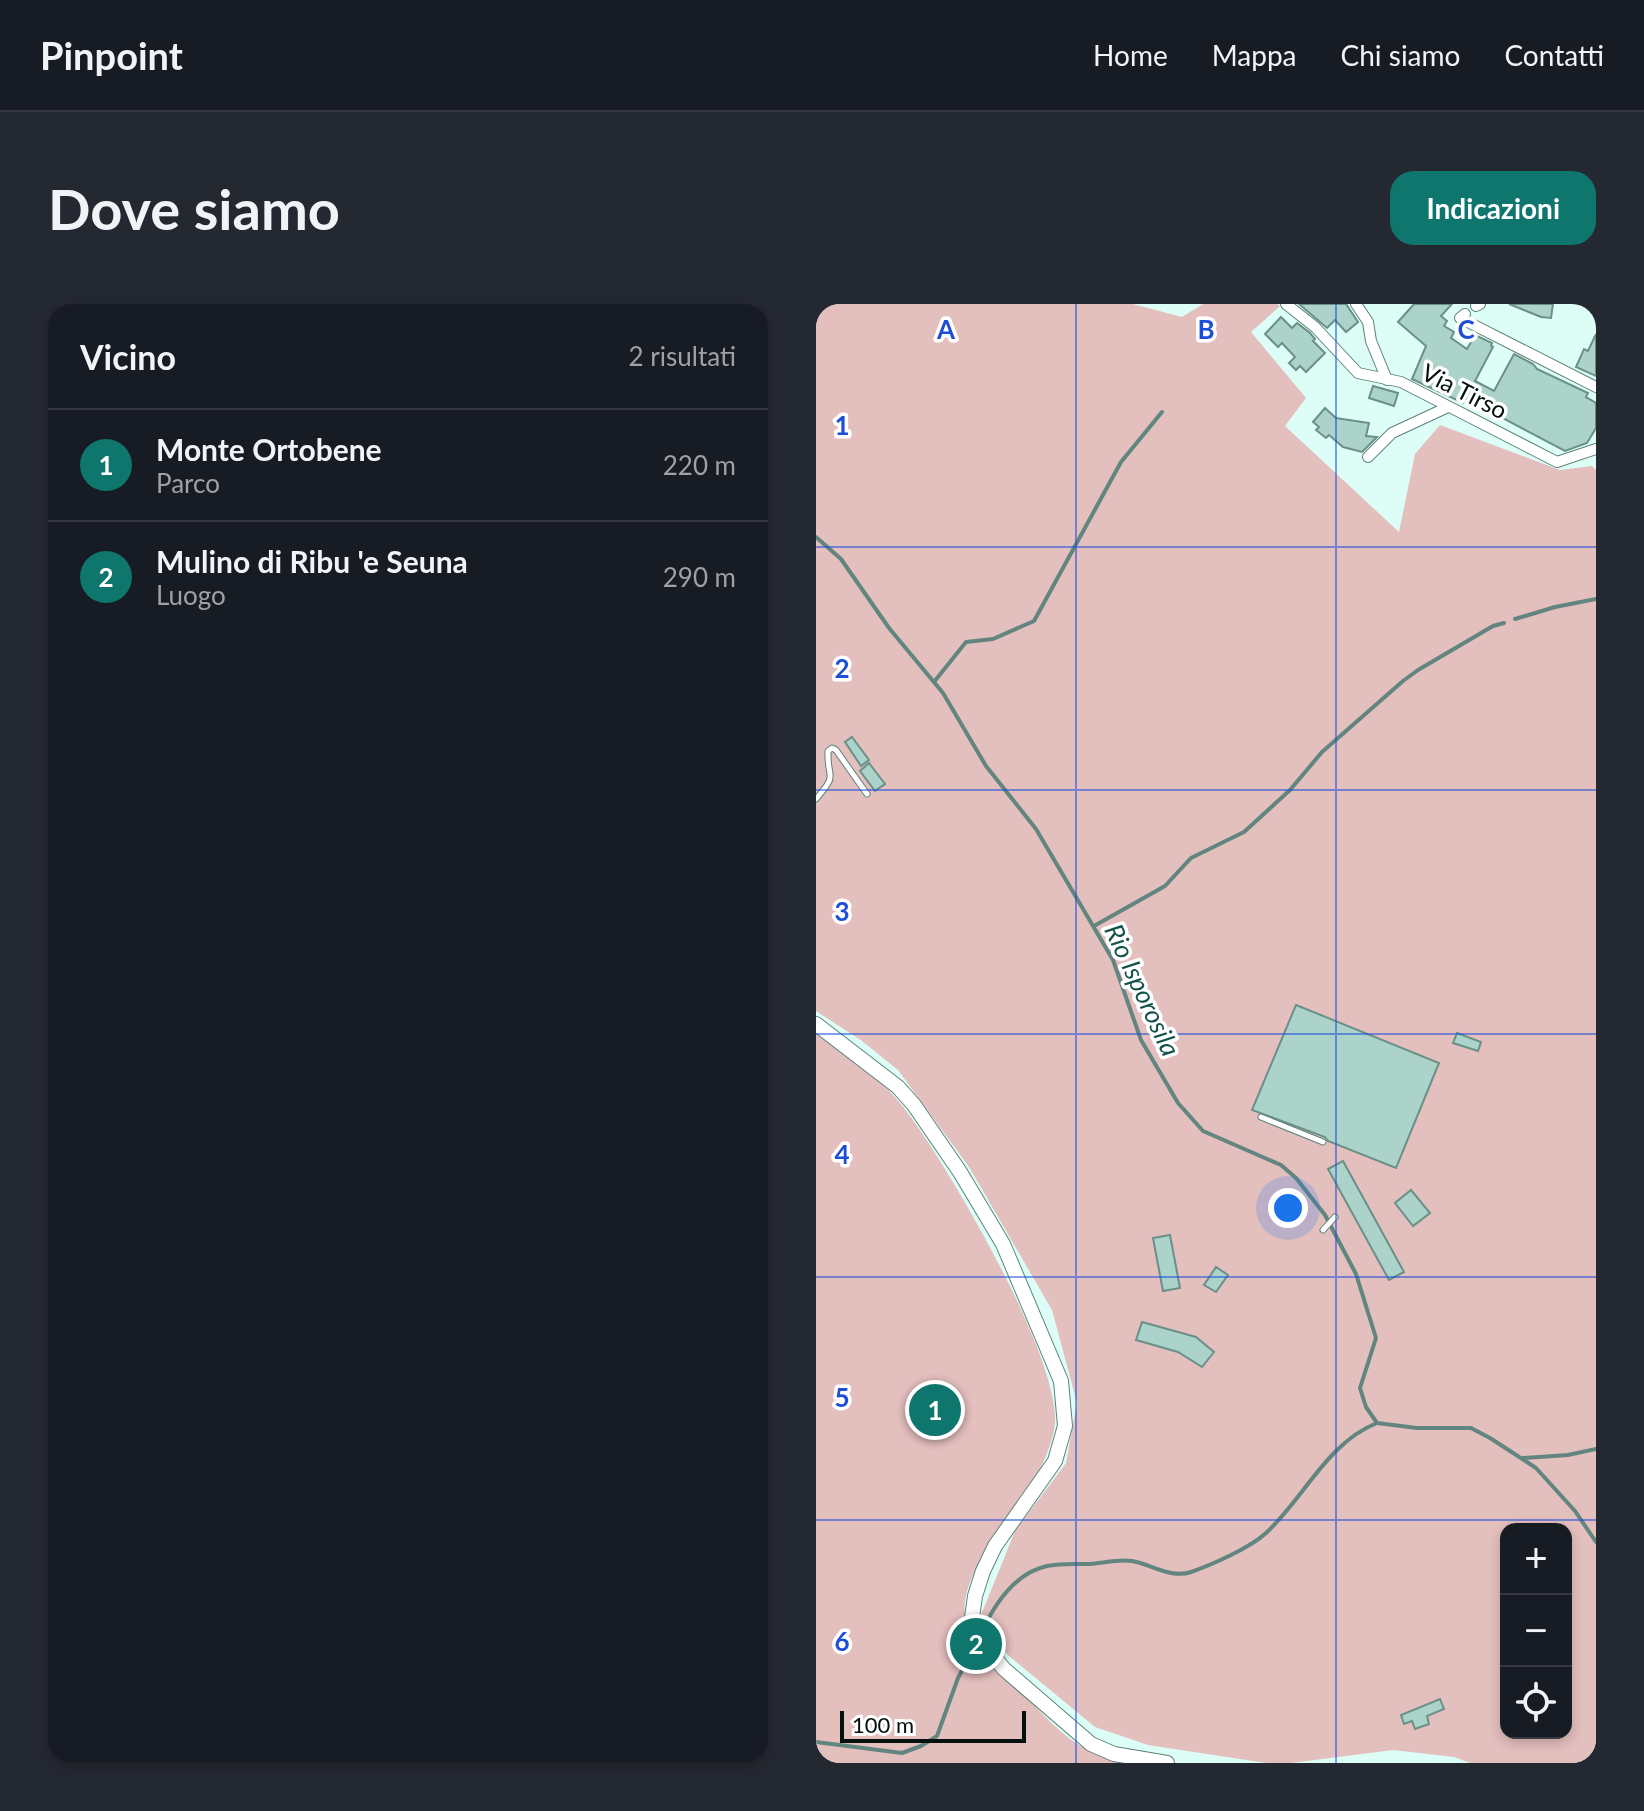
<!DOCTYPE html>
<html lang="it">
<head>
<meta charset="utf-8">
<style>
  body { margin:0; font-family:Lato,sans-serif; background:#242831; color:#f1f3f6 }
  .controls { position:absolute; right:24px; bottom:24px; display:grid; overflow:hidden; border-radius:16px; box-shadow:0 4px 12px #0003 }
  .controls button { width:72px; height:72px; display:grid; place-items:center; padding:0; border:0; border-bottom:2px solid #363941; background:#171b24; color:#f1f3f6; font:40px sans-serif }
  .scale { position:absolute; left:24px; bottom:20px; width:186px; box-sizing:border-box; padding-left:8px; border:4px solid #03110e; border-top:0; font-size:22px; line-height:28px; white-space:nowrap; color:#03110e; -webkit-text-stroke:6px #fff; paint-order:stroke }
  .you { position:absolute; left:472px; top:904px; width:28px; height:28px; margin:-20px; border:6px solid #fff; border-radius:50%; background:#1a73e8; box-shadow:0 0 0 12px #1a73e833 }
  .badge { display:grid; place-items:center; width:52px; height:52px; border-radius:50%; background:#0f766e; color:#fff; font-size:26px; font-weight:700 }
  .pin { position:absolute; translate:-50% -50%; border:4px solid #fff; box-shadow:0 2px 8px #0006 }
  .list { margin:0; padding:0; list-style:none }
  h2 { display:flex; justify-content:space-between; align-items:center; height:104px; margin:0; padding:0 32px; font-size:34px }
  h2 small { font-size:26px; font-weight:400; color:#9ea1a6 }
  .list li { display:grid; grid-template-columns:52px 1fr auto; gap:24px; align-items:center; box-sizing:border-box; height:112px; padding:0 32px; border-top:2px solid #363941 }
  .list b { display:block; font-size:30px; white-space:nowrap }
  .list p { margin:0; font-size:26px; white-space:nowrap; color:#9ea1a6 }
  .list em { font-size:26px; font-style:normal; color:#9ea1a6 }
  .icon { flex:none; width:44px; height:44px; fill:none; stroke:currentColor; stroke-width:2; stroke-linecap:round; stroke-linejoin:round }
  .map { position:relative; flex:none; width:780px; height:1459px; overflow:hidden; border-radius:24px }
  header { display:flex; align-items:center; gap:48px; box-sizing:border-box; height:112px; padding:0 40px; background:#171b24; border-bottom:2px solid #363941 }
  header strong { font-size:38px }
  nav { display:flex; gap:44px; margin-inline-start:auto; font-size:28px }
  .intro { display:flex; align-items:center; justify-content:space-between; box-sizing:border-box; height:192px; padding:0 48px }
  h1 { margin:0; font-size:56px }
  .button { padding:20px 36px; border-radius:24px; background:#0f766e; color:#fff; font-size:28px; font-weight:700 }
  main { display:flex; gap:48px; padding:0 48px }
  aside { flex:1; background:#171b24; border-radius:24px; box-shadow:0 4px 12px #0003 }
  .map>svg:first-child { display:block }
</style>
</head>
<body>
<header>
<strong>Pinpoint</strong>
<nav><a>Home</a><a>Mappa</a><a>Chi siamo</a><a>Contatti</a></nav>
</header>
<div class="intro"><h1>Dove siamo</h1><a class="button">Indicazioni</a></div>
<main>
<aside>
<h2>Vicino<small>2 risultati</small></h2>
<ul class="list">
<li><span class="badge">1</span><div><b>Monte Ortobene</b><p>Parco</p></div><em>220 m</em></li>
<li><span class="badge">2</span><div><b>Mulino di Ribu 'e Seuna</b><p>Luogo</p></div><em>290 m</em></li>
</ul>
</aside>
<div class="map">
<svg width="780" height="1459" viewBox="0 0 780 1459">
  <rect width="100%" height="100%" fill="#ddfef6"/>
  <!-- green -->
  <g fill="#e3bfbe" fill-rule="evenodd">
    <path d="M0 0H317L366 13 387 0H461L464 2 435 28 490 94 469 122 583 228 599 150 624 121 744 166 776 162 780 166V1459H654L638 1453 577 1446 475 1459H450L332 1441 279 1423 193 1352 163 1316 199 1227 250 1159 261 1099 236 1006 153 863 82 766 46 737 0 707ZM690 1225H750V1429H690Z"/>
    <path d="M0 730C29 751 61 771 84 799 126 850 252 1064 238 1126 235 1141 228 1158 221 1171 202 1205 143 1269 149 1310 150 1315 154 1321 156 1327 186 1362 225 1417 263 1441 279 1452 298 1455 316 1459H0Z"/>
  </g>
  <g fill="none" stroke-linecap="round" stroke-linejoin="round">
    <!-- stream -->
    <g stroke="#62867f" stroke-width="4">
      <polyline points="0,233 25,255 73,324 127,389 170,462 220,525 297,656 325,736 362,799 387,827 465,861 480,874 509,911 540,970 560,1034 544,1084 550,1103 561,1119 601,1124 655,1124 674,1134 720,1164 759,1207 780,1238"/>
      <polyline points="699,315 739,303 780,295"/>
      <polyline points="118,378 150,338 177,335 218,317 305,158 346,108"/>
      <polyline points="278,622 349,582 375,554 428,528 474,486 506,448 587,377 602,366 677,322 688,319"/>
      <polyline points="707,1154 752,1151 780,1145"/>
      <path d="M165 1329C178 1301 198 1269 231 1262 244 1259 260 1260 274 1260 287 1259 303 1255 316 1257 335 1260 355 1275 375 1268 395 1261 434 1244 450 1229 487 1195 512 1138 561 1119"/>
      <polyline points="0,1438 86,1449 105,1442 121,1432 142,1374 162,1337"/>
    </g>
  </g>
  <!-- building -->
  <g fill="#abd3ca" stroke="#6a9088" stroke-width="2">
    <polygon points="483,0 530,0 542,18 530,28 519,16 511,24"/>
    <polygon points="598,0 636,0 625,12 631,17 628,22 638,28 635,34 651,45 659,31 676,39 675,42 677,43 659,77 678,87 698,50 717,60 721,65 772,89 770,93 780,99 780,124 771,139 749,147 649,94 647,99 596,75 610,42 582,18"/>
    <polygon points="693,0 737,0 735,14 725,13"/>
    <polygon points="465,13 476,24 481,19 494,29 499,35 497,37 509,49 490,68 484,62 480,66 473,59 479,53 466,39 462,43 449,30"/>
    <polygon points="780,30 780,72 760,63 768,45 772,47"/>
    <polygon points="557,82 582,89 578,102 553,94"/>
    <polygon points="509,104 520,114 553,119 550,132 561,133 546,148 527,143 513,131 510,134 500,126 503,123 497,118"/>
    <polygon points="36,433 53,456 45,462 29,438"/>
    <polygon points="53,459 69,480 59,487 44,467"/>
    <polygon points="480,701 623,759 580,864 512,837 509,833 436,806"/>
    <polygon points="641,729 665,738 662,747 637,739"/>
    <polygon points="527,857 588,968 573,976 512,865"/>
    <polygon points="595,886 614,909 597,922 579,899"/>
    <polygon points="354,931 364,984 347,987 337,934"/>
    <polygon points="400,963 412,971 400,988 388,981"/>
    <polygon points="326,1018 380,1033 398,1048 386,1063 362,1048 320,1036"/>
    <polygon points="624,1395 628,1405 611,1412 613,1420 599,1425 596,1417 588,1420 585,1411"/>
  </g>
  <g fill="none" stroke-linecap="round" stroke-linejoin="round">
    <!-- service casing -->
    <g stroke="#5d827b" stroke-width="7">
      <g id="service">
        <path d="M0 495C23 468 11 477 12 447L16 444 20 446 51 490"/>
        <polyline points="445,813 507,838"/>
        <polyline points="507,926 519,913"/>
      </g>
    </g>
    <!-- minor casing -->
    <g stroke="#5d827b" stroke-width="12">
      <g id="minor">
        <polyline points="470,0 499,23 542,69 585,78 741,158 780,145"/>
        <polyline points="540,0 552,18 555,37 571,76"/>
        <polyline points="660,2 664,0"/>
        <polyline points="649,10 644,14 780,83"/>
        <polyline points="552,153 576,129 632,103"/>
      </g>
    </g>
    <!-- secondary casing -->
    <g stroke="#5d827b" stroke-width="16">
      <polyline id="secondary" points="0,720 82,783 98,801 144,868 187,940 245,1077 249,1122 239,1157 179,1242 167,1267 159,1292 155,1321 170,1343 188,1365 275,1440 298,1450 351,1459"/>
    </g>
    <!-- service -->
    <use href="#service" stroke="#fff" stroke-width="5"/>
    <!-- minor -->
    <use href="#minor" stroke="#fff" stroke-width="10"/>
    <!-- secondary -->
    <use href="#secondary" stroke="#fff" stroke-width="14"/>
  </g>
  <!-- grid -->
  <path fill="none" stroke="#1d4ed8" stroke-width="2" stroke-opacity="0.55" d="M260 0V1459M520 0V1459M0 243H780M0 486H780M0 730H780M0 973H780M0 1216H780"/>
  <g text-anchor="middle" stroke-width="7" stroke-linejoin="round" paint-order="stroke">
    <!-- street labels -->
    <g font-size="24" fill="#03110e" stroke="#fff">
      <text transform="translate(648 88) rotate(27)" y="8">Via Tirso</text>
    </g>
    <!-- water labels -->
    <g font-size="26" font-style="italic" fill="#135349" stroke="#fff">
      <text transform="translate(326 686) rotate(65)" y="9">Rio Isporosila</text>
    </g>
  </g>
  <g font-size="26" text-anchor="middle" font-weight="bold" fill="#1d4ed8" stroke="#fff" stroke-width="7" stroke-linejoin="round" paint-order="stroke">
    <text x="130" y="35">A</text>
    <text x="390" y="35">B</text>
    <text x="650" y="35">C</text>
    <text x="26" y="131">1</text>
    <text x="26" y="374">2</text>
    <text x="26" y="617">3</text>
    <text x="26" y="860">4</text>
    <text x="26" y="1103">5</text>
    <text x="26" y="1347">6</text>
  </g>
</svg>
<div class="controls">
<button>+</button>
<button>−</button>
<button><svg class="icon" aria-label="locate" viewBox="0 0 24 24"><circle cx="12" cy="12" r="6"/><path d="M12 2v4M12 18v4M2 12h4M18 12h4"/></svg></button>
</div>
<div class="scale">100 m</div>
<div class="you"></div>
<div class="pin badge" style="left:119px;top:1106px">1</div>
<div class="pin badge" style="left:160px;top:1340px">2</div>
</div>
</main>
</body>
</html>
